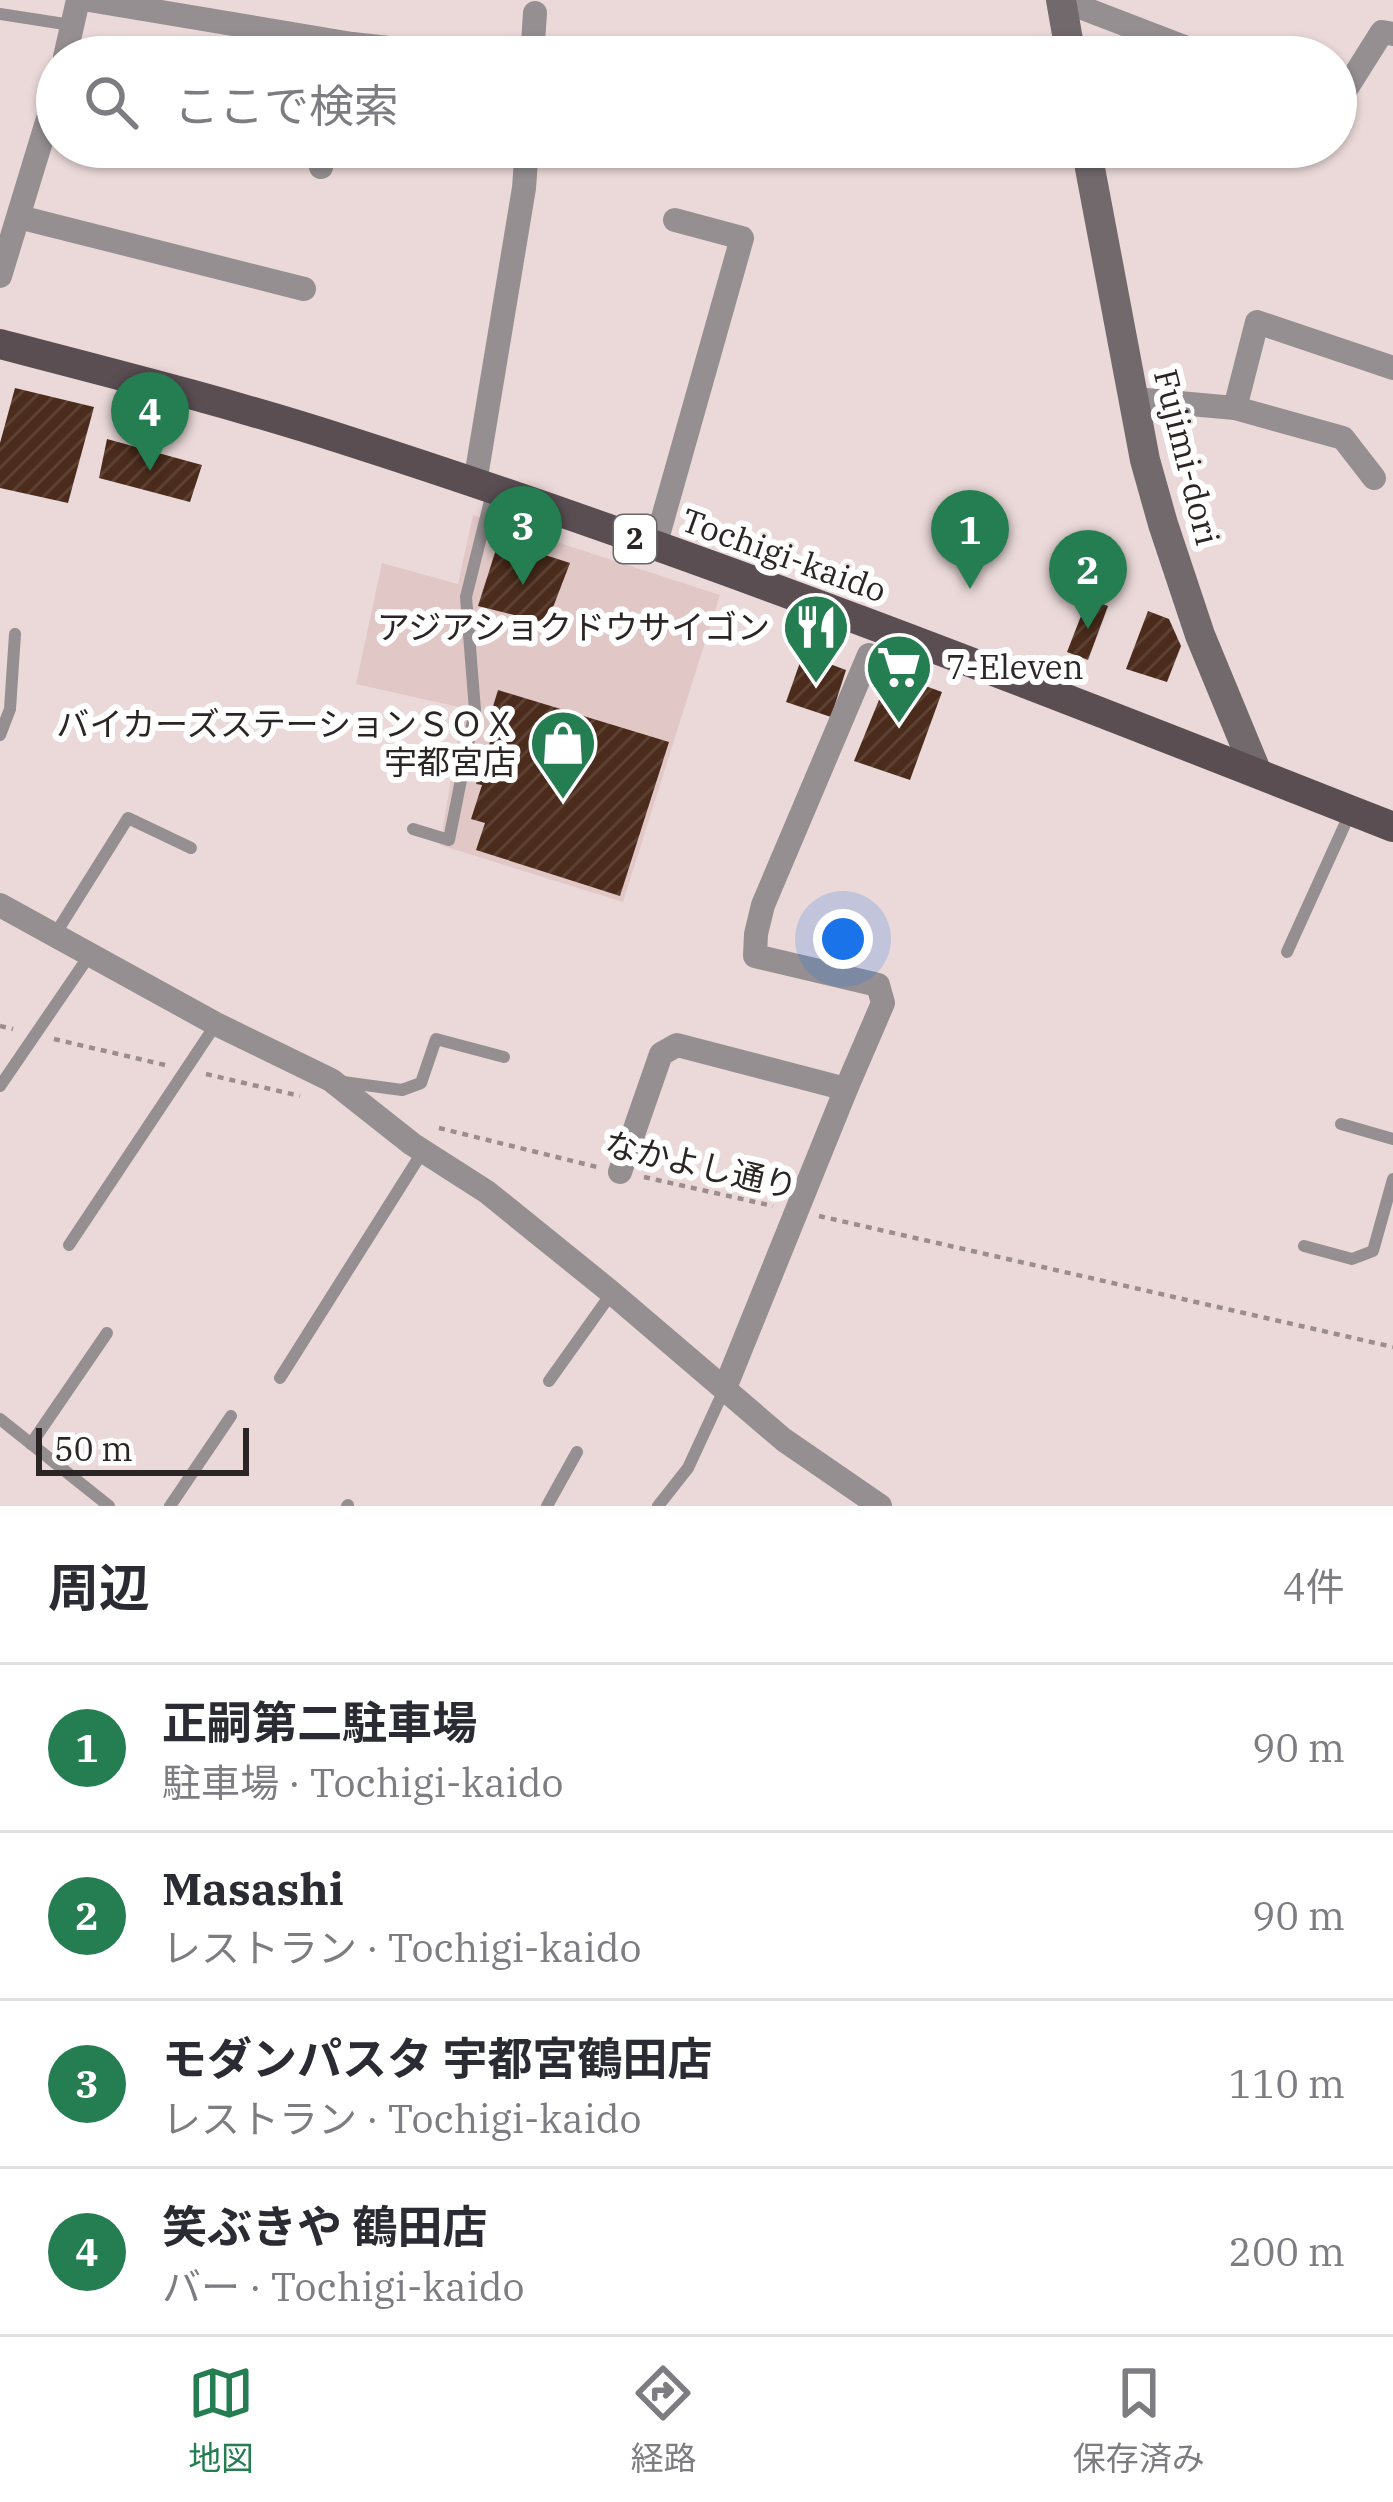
<!DOCTYPE html>
<html lang="ja">
<head>
<meta charset="utf-8">
<style>
  body { margin:0; font-family:"IBM Plex Serif","Noto Sans JP",serif; background:#f2f2f3; color:#2b2b33 }
  .scale { position:absolute; left:36px; bottom:30px; width:213px; box-sizing:border-box; padding-left:12px; border:6px solid #2c2525; border-top:0; font-size:33px; line-height:42px; white-space:nowrap; color:#2c2525; -webkit-text-stroke:9px #fff; paint-order:stroke }
  .you { position:absolute; left:843px; top:939px; width:42px; height:42px; margin:-30px; border:9px solid #fff; border-radius:50%; background:#1a73e8; box-shadow:0 0 0 18px #1a73e833 }
  .badge { display:grid; place-items:center; width:78px; height:78px; border-radius:50%; background:#257d52; color:#fff; font-size:39px; font-weight:700 }
  .pin { position:absolute; translate:-50% -99px; filter:drop-shadow(0 3px 6px #0008) }
  .pin::after { content:''; position:absolute; top:63px; width:42px; height:36px; background:inherit; clip-path:polygon(0 0,100% 0,50% 100%) }
  .list { margin:0; padding:0; list-style:none }
  h2 { display:flex; justify-content:space-between; align-items:center; height:156px; margin:0; padding:0 48px; font-size:51px }
  h2 small { font-size:39px; font-weight:400; color:#7c7c81 }
  .list li { display:grid; grid-template-columns:78px 1fr auto; gap:36px; align-items:center; box-sizing:border-box; height:168px; padding:0 48px; border-top:3px solid #e1e1e2 }
  .list b { display:block; font-size:45px; white-space:nowrap }
  .list p { margin:0; font-size:39px; white-space:nowrap; color:#7c7c81 }
  .list em { font-size:39px; font-style:normal; color:#7c7c81 }
  .icon { flex:none; width:66px; height:66px; fill:none; stroke:currentColor; stroke-width:2; stroke-linecap:round; stroke-linejoin:round }
  .map { position:relative; flex:none; width:1393px; height:1506px; overflow:hidden }
  .search { position:absolute; background:#fff; box-shadow:0 3px 9px #0004; left:36px; right:36px; top:36px; height:132px; display:flex; align-items:center; gap:30px; box-sizing:border-box; padding:0 42px; border-radius:66px; color:#7c7c81; font-size:45px }
  .sheet { height:828px; background:#fff }
  nav { display:flex; justify-content:space-around; align-items:center; box-sizing:border-box; height:168px; border-top:3px solid #e1e1e2; background:#fff; font-size:33px; color:#7c7c81 }
  nav a { display:grid; justify-items:center; gap:6px }
  nav .on { color:#257d52 }
  .map>svg:first-child { display:block }
</style>
</head>
<body>
<div class="map">
<svg width="1393" height="1506" viewBox="0 0 1393 1506">
  <defs>
    <pattern id="building-hatch" width="6" height="6" patternUnits="userSpaceOnUse" patternTransform="scale(3)"><rect width="6" height="6" fill="#4b2c1c"/><path d="M-1 1l2-2M0 6l6-6M5 7l2-2" fill="none" stroke="#5d4234"/></pattern>
  </defs>
  <rect width="100%" height="100%" fill="#ebd9d9"/>
  <!-- built -->
  <polygon fill="#e1c8c7" points="473,515 720,595 623,902 440,845 463,708 356,684 382,563 458,584"/>
  <!-- building -->
  <g fill="url(#building-hatch)">
    <polygon points="15,388 94,407 68,503 0,488 0,443"/>
    <polygon points="107,439 202,465 190,502 99,478"/>
    <polygon points="499,540 570,563 547,623 478,606"/>
    <polygon points="1088,598 1108,606 1088,660 1067,652"/>
    <polygon points="1148,611 1169,619 1181,646 1167,682 1126,669"/>
    <polygon points="803,654 846,670 831,717 786,702"/>
    <polygon points="890,673 942,692 910,780 854,761"/>
    <polygon points="498,690 669,742 620,896 476,850 485,823 471,819 482,785 476,784 498,718 490,716"/>
  </g>
  <g fill="none" stroke-linecap="round" stroke-linejoin="round">
    <!-- path -->
    <g stroke="#9b8d8d" stroke-width="4.5" stroke-dasharray="6 6" stroke-linecap="butt">
      <polyline points="0,1026 13,1029"/>
      <polyline points="54,1039 165,1065"/>
      <polyline points="206,1074 300,1096"/>
      <polyline points="439,1128 597,1167"/>
      <polyline points="644,1177 773,1206"/>
      <polyline points="819,1216 1393,1347"/>
    </g>
    <!-- lane -->
    <g stroke="#958f91" stroke-width="12">
      <polyline points="0,14 71,25"/>
      <polyline points="0,735 10,709 15,634"/>
      <polyline points="413,829 449,840 475,710 466,597 493,489"/>
      <polyline points="54,936 128,818 191,848"/>
      <polyline points="1287,952 1351,811"/>
      <polyline points="343,1082 402,1090 421,1083 436,1039 504,1057"/>
      <polyline points="0,1086 89,956"/>
      <polyline points="1341,1124 1393,1139"/>
      <polyline points="69,1245 216,1024"/>
      <polyline points="1304,1246 1352,1259 1373,1251 1393,1179"/>
      <polyline points="280,1378 423,1151"/>
      <polyline points="549,1381 611,1294"/>
      <polyline points="0,1419 109,1506"/>
      <polyline points="31,1444 107,1333"/>
      <polyline points="170,1506 231,1416"/>
      <polyline points="347,1506 348,1505"/>
      <polyline points="547,1506 577,1452"/>
      <polyline points="658,1506 688,1468 725,1388"/>
    </g>
    <!-- street -->
    <g stroke="#958f91" stroke-width="24">
      <polyline points="89,0 352,44 348,57"/>
      <polyline points="1062,0 1210,57"/>
      <polyline points="352,44 444,54"/>
      <polyline points="65,57 78,0"/>
      <polyline points="532,57 535,13"/>
      <polyline points="1336,105 1382,32 1393,34"/>
      <polyline points="321,167 326,147"/>
      <polyline points="19,217 304,289"/>
      <polyline points="0,276 57,89"/>
      <polyline points="1134,399 1235,408 1257,322 1393,368"/>
      <polyline points="1235,408 1343,438 1374,478"/>
      <polyline points="475,483 524,188 527,147"/>
      <polyline points="655,546 742,238 675,220"/>
      <polyline points="0,905 216,1024 331,1080 412,1144 487,1192 612,1293 784,1440 880,1506"/>
      <polyline points="620,1172 661,1054 677,1045 846,1089"/>
      <polyline points="725,1388 846,1089 883,1003 878,985 755,956 756,934 763,905 869,655"/>
    </g>
    <!-- secondary -->
    <g stroke="#72696d" stroke-width="30">
      <polyline points="1061,0 1071,57"/>
      <polyline points="1086,147 1145,460 1163,524 1200,635 1257,773"/>
    </g>
    <!-- primary -->
    <path stroke="#5a4e53" stroke-width="30" d="M0 344C115 374 230 403 342 439 698 553 1046 690 1393 827"/>
  </g>
  <!-- icons -->
  <defs>
    <g id="restaurant-pin" transform="scale(3.45)"><path d="M0 17L-7.5 6A9.5 9.5 0 1 1 7.5 6Z" fill="#257d52" stroke="#fff"/><path d="M-5-6h1v4h1v-4h1v4h1v-4h1v5L-1.5 .5V6h-2V.5L-5-1ZM5-6V6H3V1.5H1.5Q1.5-4 5-6Z" fill="#fff"/></g>
    <g id="supermarket-pin" transform="scale(3.45)"><path d="M0 17L-7.5 6A9.5 9.5 0 1 1 7.5 6Z" fill="#257d52" stroke="#fff"/><path d="M-6-5.5h2.5l.6 2H6L4.5 2H-2.5L-4.4-4H-6ZM-1.5 3.2a1.3 1.3 0 1 0 .1 0ZM3 3.2a1.3 1.3 0 1 0 .1 0Z" fill="#fff"/></g>
    <g id="shop-pin" transform="scale(3.45)"><path d="M0 17L-7.5 6A9.5 9.5 0 1 1 7.5 6Z" fill="#257d52" stroke="#fff"/><path d="M-5-2.5h2.3a2.7 3.5 0 0 1 5.4 0H5L5.5 6h-11ZM-1.5-2.5h3a1.5 2.3 0 0 0-3 0Z" fill="#fff"/></g>
  </defs>
  <g fill-rule="evenodd">
    <use href="#restaurant-pin" x="816" y="627"/>
    <use href="#supermarket-pin" x="899" y="667"/>
    <use href="#shop-pin" x="563" y="743"/>
  </g>
  <g text-anchor="middle" stroke-width="12" stroke-linejoin="round" paint-order="stroke">
    <!-- shield labels -->
    <rect fill="#fff" stroke="#6b6666" stroke-width="3" x="614" y="515" width="42" height="48" rx="9"/>
    <g font-size="30" font-weight="bold" fill="#2c2525">
      <text x="635" y="549">2</text>
    </g>
    <!-- street labels -->
    <g font-size="33" fill="#2c2525" stroke="#fff">
      <text transform="translate(1187 457) rotate(76)" y="12">Fujimi-dori</text>
      <text transform="translate(784 555) rotate(20)" y="12">Tochigi-kaido</text>
      <text transform="translate(701 1165) rotate(13)" y="12">なかよし通り</text>
    </g>
    <!-- poi labels -->
    <g font-size="33" fill="#2c2525" stroke="#fff" text-anchor="end">
      <text x="770" y="639">アジアショクドウサイゴン</text>
      <text x="946" y="679" text-anchor="start">7-Eleven</text>
      <text x="516" y="736">バイカーズステーションＳＯＸ<tspan x="516" dy="38">宇都宮店</tspan></text>
    </g>
  </g>
</svg>
<div class="scale">50 m</div>
<div class="you"></div>
<div class="pin badge" style="left:970px;top:589px">1</div>
<div class="pin badge" style="left:1088px;top:629px">2</div>
<div class="pin badge" style="left:523px;top:585px">3</div>
<div class="pin badge" style="left:150px;top:471px">4</div>
<div class="search"><svg class="icon" aria-label="search" viewBox="0 0 24 24"><circle cx="10" cy="10" r="6"/><path d="M15 15l6 6"/></svg>ここで検索</div>
</div>
<section class="sheet">
<h2>周辺<small>4件</small></h2>
<ul class="list">
<li><span class="badge">1</span><div><b>正嗣第二駐車場</b><p>駐車場 · Tochigi-kaido</p></div><em>90 m</em></li>
<li><span class="badge">2</span><div><b>Masashi</b><p>レストラン · Tochigi-kaido</p></div><em>90 m</em></li>
<li><span class="badge">3</span><div><b>モダンパスタ 宇都宮鶴田店</b><p>レストラン · Tochigi-kaido</p></div><em>110 m</em></li>
<li><span class="badge">4</span><div><b>笑ぶきや 鶴田店</b><p>バー · Tochigi-kaido</p></div><em>200 m</em></li>
</ul>
</section>
<nav>
<a class="on"><svg class="icon" aria-label="map" viewBox="0 0 24 24"><path d="M3 6l6-2 6 2 6-2v14l-6 2-6-2-6 2zM9 4v14M15 6v14"/></svg>地図</a>
<a><svg class="icon" aria-label="directions" viewBox="0 0 24 24"><path d="M12 3l9 9-9 9-9-9zM9 14v-3h6M13 9l2 2-2 2"/></svg>経路</a>
<a><svg class="icon" aria-label="saved" viewBox="0 0 24 24"><path d="M7 4h10v16l-5-4-5 4z"/></svg>保存済み</a>
</nav>
</body>
</html>
